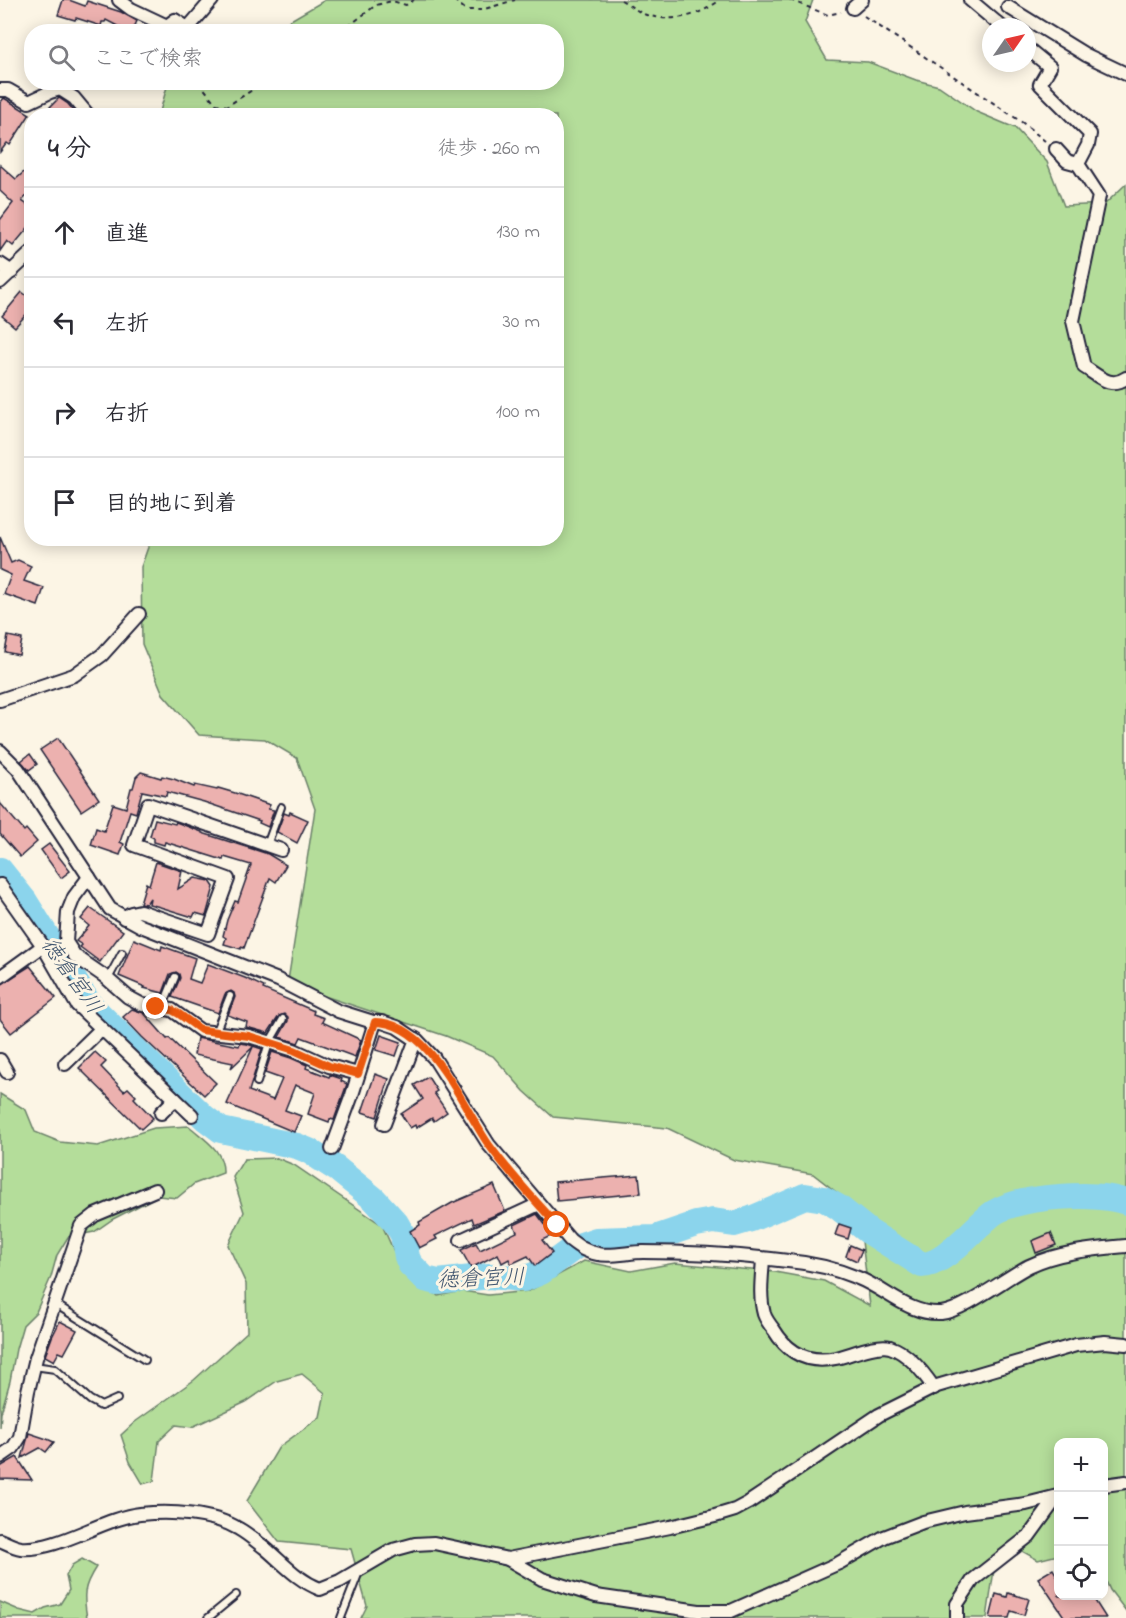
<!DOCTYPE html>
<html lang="ja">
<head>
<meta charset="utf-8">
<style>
  body { margin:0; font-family:"Indie Flower","Klee One",sans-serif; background:#f7f7f7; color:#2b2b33 }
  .controls { position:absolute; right:18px; bottom:18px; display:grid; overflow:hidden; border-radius:12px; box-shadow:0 3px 15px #0003 }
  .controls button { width:54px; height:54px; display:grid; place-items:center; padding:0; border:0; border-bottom:2px solid #e1e1e2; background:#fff; color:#2b2b33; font:30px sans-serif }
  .compass { position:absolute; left:982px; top:18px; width:54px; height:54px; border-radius:50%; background:#fff; box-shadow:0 3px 15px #0003; rotate:56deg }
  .stop { position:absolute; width:18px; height:18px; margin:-14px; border:4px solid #ea580c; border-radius:50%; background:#fff }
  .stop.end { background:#ea580c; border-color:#fff; box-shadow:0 2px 6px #0008 }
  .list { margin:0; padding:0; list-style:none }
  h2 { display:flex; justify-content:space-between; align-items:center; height:78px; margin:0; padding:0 24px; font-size:26px }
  h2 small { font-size:20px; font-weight:400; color:#7c7c81 }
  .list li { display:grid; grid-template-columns:39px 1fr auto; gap:18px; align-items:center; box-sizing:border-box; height:90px; padding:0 24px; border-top:2px solid #e1e1e2 }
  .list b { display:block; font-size:22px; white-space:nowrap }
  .list em { font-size:20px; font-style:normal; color:#7c7c81 }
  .icon { flex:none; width:33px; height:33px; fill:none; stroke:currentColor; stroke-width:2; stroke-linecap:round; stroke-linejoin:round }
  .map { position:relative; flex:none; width:1126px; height:1618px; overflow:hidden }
  .search { position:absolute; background:#fff; box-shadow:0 3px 15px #0003; left:24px; top:24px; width:540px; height:66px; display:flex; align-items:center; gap:15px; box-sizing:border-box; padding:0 21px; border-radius:24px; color:#7c7c81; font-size:22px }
  .panel { position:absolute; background:#fff; box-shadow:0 3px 15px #0003; left:24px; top:108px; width:540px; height:438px; border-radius:24px }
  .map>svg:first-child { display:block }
</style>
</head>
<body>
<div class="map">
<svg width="1126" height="1618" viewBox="0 0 1126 1618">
  <rect width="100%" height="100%" fill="#fcf5e5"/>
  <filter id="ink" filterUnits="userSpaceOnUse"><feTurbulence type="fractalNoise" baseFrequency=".0167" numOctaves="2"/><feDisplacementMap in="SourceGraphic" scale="12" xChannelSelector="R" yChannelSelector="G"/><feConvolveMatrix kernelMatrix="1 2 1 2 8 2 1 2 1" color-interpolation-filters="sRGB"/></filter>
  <g filter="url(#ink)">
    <!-- green -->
    <g fill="#b4dd9a" stroke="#6b806a" stroke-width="1.5">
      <polygon points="325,0 813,0 805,22 827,60 868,62 916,80 939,86 977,112 1015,128 1047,162 1064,206 1105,204 1126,184 1126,1611 1110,1590 1104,1577 1104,1442 1058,1442 1058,1555 1038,1560 1022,1551 1004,1552 995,1563 987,1618 361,1618 367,1606 351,1549 279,1542 247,1501 279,1447 320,1417 325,1393 302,1374 277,1381 246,1402 192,1427 176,1425 159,1441 154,1481 143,1484 130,1462 121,1435 135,1422 194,1380 247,1332 246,1284 228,1245 244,1212 233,1177 244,1159 277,1158 294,1165 382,1225 397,1258 408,1273 438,1296 462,1291 488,1295 529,1291 584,1261 631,1271 675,1263 775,1272 824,1281 870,1306 858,1209 813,1174 734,1160 667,1128 553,1117 524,1091 493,1056 446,1036 294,986 288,981 315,809 297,758 265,739 199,735 163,694 142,644 141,567 151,539 556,538 556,116 159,115 168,83 556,82 556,32 235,31 284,24"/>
      <path d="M0 1094 26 1110 35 1132 60 1142 98 1146 154 1128 189 1126C205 1140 224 1150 223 1173L194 1184 177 1198 158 1196 113 1219 94 1232 68 1237 57 1255 51 1277 36 1312 23 1325 16 1349 10 1381 1 1413 0 1428Z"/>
      <path d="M82 1559 96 1567C83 1587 83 1595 87 1618H0V1602L19 1610 35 1614 45 1608 60 1604 69 1590 66 1576 72 1565Z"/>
    </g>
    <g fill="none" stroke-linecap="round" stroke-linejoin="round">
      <!-- river -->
      <path stroke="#8bd4ec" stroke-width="26" d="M0 870 24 900 89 1004 171 1085 205 1118 221 1130 297 1146 309 1151 337 1169 374 1199 396 1223 403 1235 407 1257 410 1264 425 1279 438 1282 489 1276 524 1279 541 1272 575 1247 596 1240 655 1238 696 1224 713 1221 734 1224 751 1219 805 1196 824 1199 838 1207 868 1231 922 1265C946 1265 975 1225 995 1212 1021 1196 1098 1191 1126 1202"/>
    </g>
    <!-- building -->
    <g fill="#ecb1af" stroke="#22223b" stroke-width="1.5">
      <polygon points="63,0 69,0 85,6 87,1 121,12 137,21 132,32 129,32 106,20 105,22 102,22 101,26 76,18 75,20 58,15"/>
      <polygon points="4,98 30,114 10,145 7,143 0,152 0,103"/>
      <polygon points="59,98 68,104 78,116 60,116 50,107"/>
      <polygon points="0,165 16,179 32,165 32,190 22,201 32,208 32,223 13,246 7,241 0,251 0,220 13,203 0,191"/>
      <polygon points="22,292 32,300 32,308 15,327 2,316"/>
      <polygon points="0,537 11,563 18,560 31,566 24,581 44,588 38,606 4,594 11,575 0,570"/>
      <polygon points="8,636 22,639 19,655 5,652"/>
      <polygon points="58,738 99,799 81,811 40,750"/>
      <polygon points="30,754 37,764 29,770 21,761"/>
      <polygon points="141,772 161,778 162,776 174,779 194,787 195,785 217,790 218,788 235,793 270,805 268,809 274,810 268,827 259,823 260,821 204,802 167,792 166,796 142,791 136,813 130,811 120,842 124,844 120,855 91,845 96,828 104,831 113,804 126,808 131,788 133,788 136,777"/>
      <polygon points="0,803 24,831 26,829 37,842 20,857 0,834"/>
      <polygon points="290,812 308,820 297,843 277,832 284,813 289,815"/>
      <polygon points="155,819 175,824 176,822 202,832 202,833 268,854 286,865 276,882 270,878 244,948 241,947 241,949 224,944 226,938 223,936 227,920 235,901 238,902 251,865 224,857 223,860 165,842 164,845 154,842 154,838 150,836"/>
      <polygon points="49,844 70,871 61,878 41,850"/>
      <polygon points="156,862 182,871 178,889 195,878 210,881 214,887 206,916 195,913 193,917 160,907 149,904 150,898 146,904 140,903 146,883 149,885"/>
      <polygon points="90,908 123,931 100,962 80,947 82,945 76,941 89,926 81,919"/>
      <polygon points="134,939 161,950 162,946 195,958 189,979 200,983 208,964 245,978 264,987 263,989 314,1011 313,1014 324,1018 322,1022 361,1040 355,1057 301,1037 298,1043 279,1037 288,1021 288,1017 285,1014 279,1016 268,1033 246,1027 247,1022 228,1015 235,997 234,993 231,991 225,994 218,1013 172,997 180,978 179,974 176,972 170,974 163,993 144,988 145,987 119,976"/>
      <polygon points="30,966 56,998 11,1033 0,1019 0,985"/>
      <polygon points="132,1009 144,1013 167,1039 169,1038 216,1083 204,1095 142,1037 123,1017"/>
      <polygon points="381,1035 401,1042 396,1056 376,1050"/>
      <polygon points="197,1038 239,1046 240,1043 247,1044 262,1049 249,1091 273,1100 282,1079 265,1073 272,1052 291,1058 307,1065 306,1068 329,1077 330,1075 342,1079 341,1081 347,1084 334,1120 330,1119 329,1122 308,1114 315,1093 295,1085 285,1110 301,1116 294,1132 227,1104 253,1047 231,1068 233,1063 194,1055"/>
      <polygon points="95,1052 106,1062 101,1067 124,1091 128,1088 136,1096 134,1098 153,1118 141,1129 79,1068"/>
      <polygon points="375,1074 389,1079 377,1117 362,1112"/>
      <polygon points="428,1077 437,1091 434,1093 447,1112 434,1121 432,1118 416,1128 415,1125 410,1128 401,1114 423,1099 414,1085"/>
      <polygon points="639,1175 641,1193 557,1201 555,1182"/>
      <polygon points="494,1185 505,1211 474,1224 472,1218 435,1236 437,1239 419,1248 410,1231 420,1225 419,1222 452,1203"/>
      <polygon points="537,1214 553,1235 542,1240 552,1253 535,1266 528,1256 511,1264 509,1259 502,1263 498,1254 471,1268 461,1250 476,1243 480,1250 517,1232 514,1225"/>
      <polygon points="839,1224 851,1228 848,1239 835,1235"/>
      <polygon points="1051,1233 1056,1245 1036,1253 1032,1241"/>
      <polygon points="850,1245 862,1250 857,1261 846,1256"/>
      <polygon points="60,1321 77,1330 64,1354 59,1352 54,1361 45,1356 52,1337"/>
      <polygon points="29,1433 47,1439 54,1442 46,1452 40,1448 22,1458"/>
      <polygon points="17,1457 32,1480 0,1479 0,1467"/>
      <polygon points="1053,1569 1059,1580 1059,1596 1092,1596 1106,1618 1065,1618 1038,1578"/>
      <polygon points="1008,1593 1029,1599 1024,1615 1011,1611 1009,1618 990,1618 996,1594 1007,1597"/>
    </g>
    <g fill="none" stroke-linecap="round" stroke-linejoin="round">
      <!-- service casing -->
      <g stroke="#22223b" stroke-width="10">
        <g id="service">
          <polyline points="267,845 281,807"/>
          <polyline points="108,979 122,953"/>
          <polyline points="162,1008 175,977"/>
          <polyline points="215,1033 230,996"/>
          <polyline points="257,1082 269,1043 283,1019"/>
          <polyline points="55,1304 145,1360"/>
          <polyline points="34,1366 55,1369 90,1400 101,1406 117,1399"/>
          <polyline points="208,1618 236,1595"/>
          <polyline points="341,1618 359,1572"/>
        </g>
      </g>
      <!-- minor casing -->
      <g stroke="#22223b" stroke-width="16">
        <g id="minor">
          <polyline points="119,0 131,9 167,26 175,20 188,28 212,0"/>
          <polyline points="970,0 1002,27"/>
          <polyline points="1008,7 1086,55 1126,74"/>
          <polyline points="853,8 862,0"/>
          <path d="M1027 48 1050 67 1040 84 1090 134 1088 145 1078 164 1099 196 1073 321 1084 367C1099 376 1110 389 1126 378"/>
          <polyline points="0,90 8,90 29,102 50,92 60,89 74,98 89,116"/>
          <polyline points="1056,149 1067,161 1078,164"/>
          <polyline points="0,264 12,272"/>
          <polyline points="0,282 32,252"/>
          <polyline points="0,700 74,675 102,655 139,614"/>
          <path d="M0 751 18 769 110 909 141 926 278 980 338 1011 373 1022H382L397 1027 418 1041 434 1058 489 1145 570 1240C579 1247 586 1252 598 1254 612 1257 629 1252 643 1252 691 1252 740 1255 788 1261 812 1263 836 1269 858 1278 886 1289 909 1315 941 1313 963 1311 1007 1277 1029 1266 1058 1252 1094 1249 1126 1246"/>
          <polyline points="89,877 74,897 68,912 66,942 75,956 104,976 128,997 143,1005 172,1010 201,1031 249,1036 294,1050 329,1066 358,1074"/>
          <polyline points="0,885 43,946 77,1005 192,1115"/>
          <polyline points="124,918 131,913 140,911 208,934 228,879 134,845 148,804 281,850"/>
          <polyline points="0,977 43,946"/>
          <polyline points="0,1060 7,1072"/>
          <polyline points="65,1064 101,1029"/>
          <polyline points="161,1113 175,1099"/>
          <polyline points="384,1124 416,1039"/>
          <polyline points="332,1149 352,1095 375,1022"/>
          <polyline points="461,1240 539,1204"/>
          <path d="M763 1259C762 1277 759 1296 764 1314 766 1320 770 1325 774 1330 788 1353 808 1364 836 1358 850 1355 877 1343 890 1347 908 1353 924 1373 934 1388"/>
          <polyline points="0,1457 13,1448 20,1437 28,1391 36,1358 81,1226 95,1215 155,1190"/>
          <polyline points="1104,1485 1126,1482"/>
          <path d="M0 1540C7 1543 14 1547 21 1548 58 1551 103 1518 140 1514 170 1511 213 1513 239 1529 248 1534 257 1542 265 1548 283 1563 297 1580 320 1589L340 1581 393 1550 415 1544 434 1543 508 1559 542 1579 596 1596 699 1611H731L839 1563 884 1537 923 1522 965 1512 1026 1504 1058 1496"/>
          <polyline points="508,1559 670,1527 715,1516 735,1510 748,1503 879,1415 937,1386 1076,1345 1105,1342 1126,1344"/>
          <polyline points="957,1618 957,1604 973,1580 1029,1536 1058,1496"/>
        </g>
      </g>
      <!-- path -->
      <g stroke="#22223b" stroke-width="2" stroke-dasharray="4.5 4.5" stroke-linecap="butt">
        <polyline points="454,0 466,10 481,10 515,0"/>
        <path d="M621 0C630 5 640 14 650 16 676 22 699 16 720 0"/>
        <polyline points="790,0 828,15 841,12"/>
        <polyline points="864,16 1023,123 1045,141"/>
        <polyline points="341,32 376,5 392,1 406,5 414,0"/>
        <polyline points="199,82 216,104 227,106 265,82"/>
      </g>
      <!-- service -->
      <use href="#service" stroke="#fcf5e5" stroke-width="6"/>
      <!-- minor -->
      <use href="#minor" stroke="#fcf5e5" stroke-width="12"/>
    </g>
  </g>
  <g fill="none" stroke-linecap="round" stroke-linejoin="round" filter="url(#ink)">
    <!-- route -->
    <path stroke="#ea580c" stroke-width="8" d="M156 1007 172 1010 179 1014 201 1030 249 1036 294 1050 329 1066 358 1074 375 1022C430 1022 462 1106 489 1145 509 1173 534 1199 557 1225"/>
  </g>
  <g text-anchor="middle" stroke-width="6" stroke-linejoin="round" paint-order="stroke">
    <!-- water labels -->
    <g font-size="22" font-style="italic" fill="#425770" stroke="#fcf5e5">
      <text transform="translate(73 975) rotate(55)" y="8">徳倉宮川</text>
      <text transform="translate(481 1277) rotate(-2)" y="8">徳倉宮川</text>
    </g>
  </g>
</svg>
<div class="controls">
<button>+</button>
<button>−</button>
<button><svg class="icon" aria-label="locate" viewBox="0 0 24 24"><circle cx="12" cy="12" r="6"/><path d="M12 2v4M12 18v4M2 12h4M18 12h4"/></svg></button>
</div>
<svg class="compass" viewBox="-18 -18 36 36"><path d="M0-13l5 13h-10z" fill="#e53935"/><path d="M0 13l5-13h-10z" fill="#7c7c81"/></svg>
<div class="stop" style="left:557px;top:1225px"></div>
<div class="stop end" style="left:156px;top:1007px"></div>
<div class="search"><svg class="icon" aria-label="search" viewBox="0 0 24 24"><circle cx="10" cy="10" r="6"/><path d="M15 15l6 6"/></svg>ここで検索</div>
<section class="panel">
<h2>4 分<small>徒歩 · 260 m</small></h2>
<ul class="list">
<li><svg class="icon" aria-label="ahead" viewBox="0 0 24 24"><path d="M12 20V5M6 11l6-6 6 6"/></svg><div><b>直進</b></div><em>130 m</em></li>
<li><svg class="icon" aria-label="left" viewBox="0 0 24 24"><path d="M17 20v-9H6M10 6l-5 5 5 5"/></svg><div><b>左折</b></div><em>30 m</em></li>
<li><svg class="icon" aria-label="right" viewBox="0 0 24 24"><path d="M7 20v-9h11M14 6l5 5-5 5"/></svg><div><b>右折</b></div><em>100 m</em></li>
<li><svg class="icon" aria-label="arrive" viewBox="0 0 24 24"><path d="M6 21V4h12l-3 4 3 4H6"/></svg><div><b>目的地に到着</b></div></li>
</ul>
</section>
</div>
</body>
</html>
